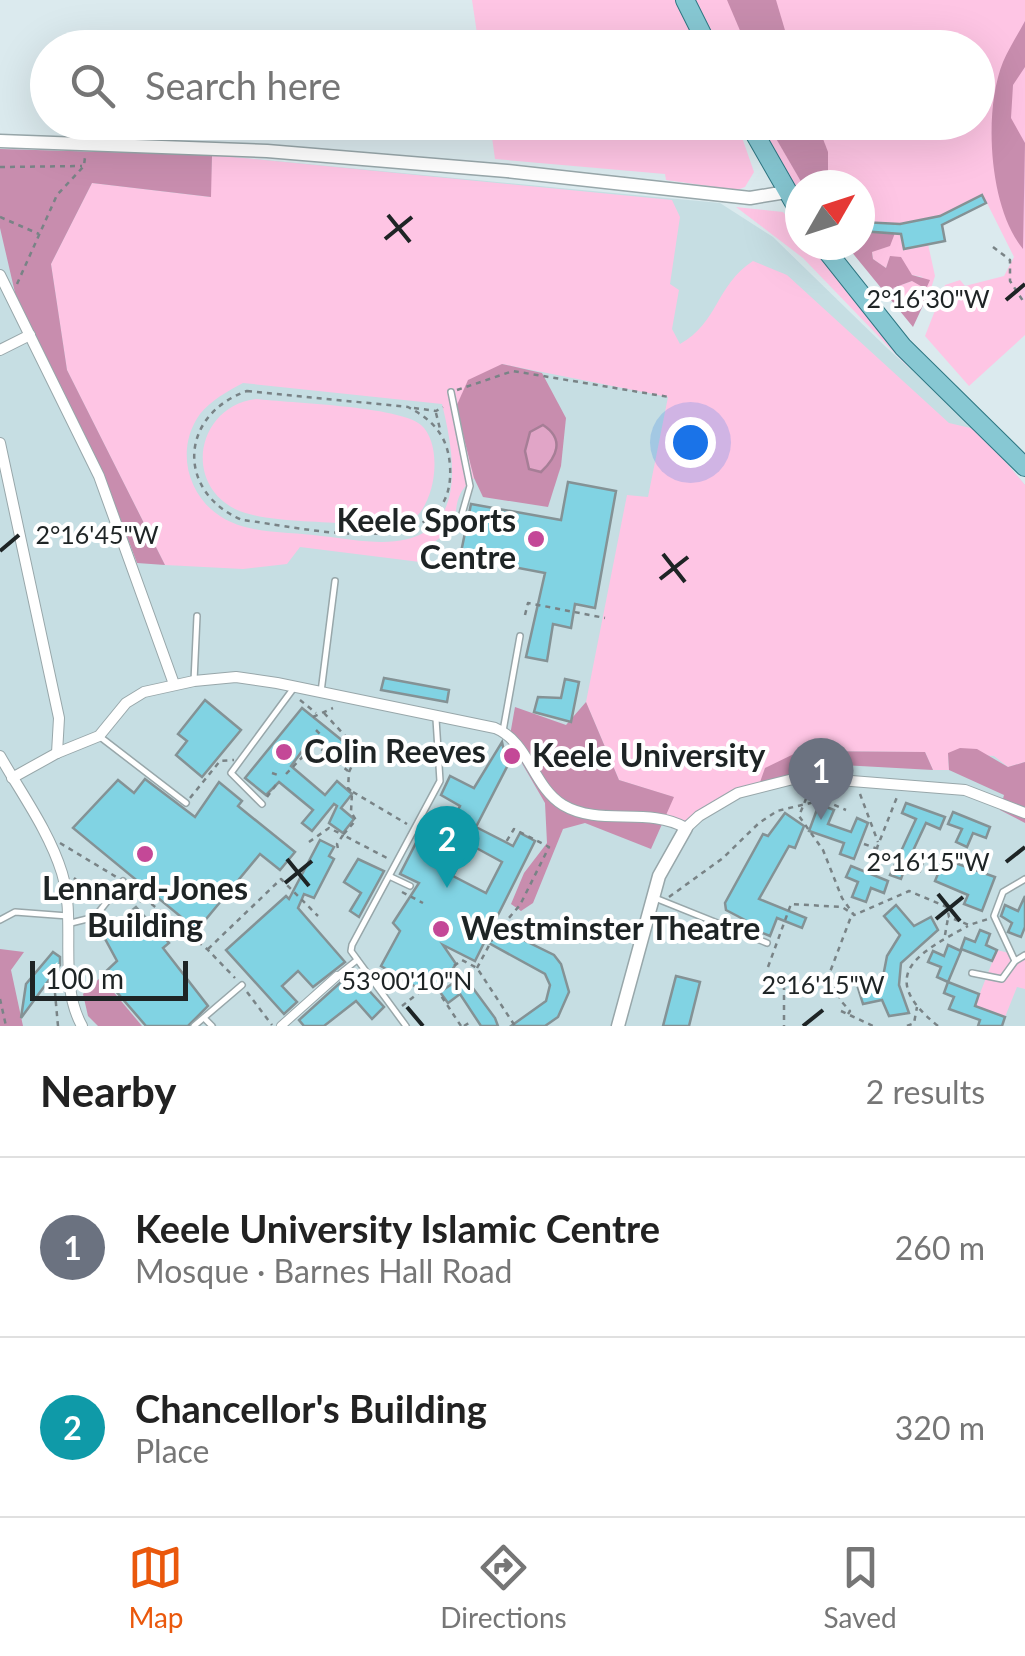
<!DOCTYPE html>
<html lang="en">
<head>
<meta charset="utf-8">
<style>
  body { margin:0; font-family:Lato,sans-serif; background:#f2f2f2; color:#222 }
  .compass { position:absolute; left:785px; top:170px; width:90px; height:90px; border-radius:50%; background:#fff; box-shadow:0 10px 40px #0002; rotate:51deg }
  .scale { position:absolute; left:30px; bottom:25px; width:158px; box-sizing:border-box; padding-left:10px; border:5px solid #1e2425; border-top:0; font-size:28px; line-height:35px; white-space:nowrap; color:#1e2425; -webkit-text-stroke:8px #fff; paint-order:stroke }
  .you { position:absolute; left:690px; top:442px; width:35px; height:35px; margin:-25px; border:8px solid #fff; border-radius:50%; background:#1a73e8; box-shadow:0 0 0 15px #1a73e833 }
  .badge { display:grid; place-items:center; width:65px; height:65px; border-radius:50%; background:#ea580c; color:#fff; font-size:32px; font-weight:700 }
  .pin { position:absolute; translate:-50% -82px; filter:drop-shadow(0 2px 5px #0008) }
  .pin::after { content:''; position:absolute; top:52px; width:35px; height:30px; background:inherit; clip-path:polygon(0 0,100% 0,50% 100%) }
  .list { margin:0; padding:0; list-style:none }
  h2 { display:flex; justify-content:space-between; align-items:center; height:130px; margin:0; padding:0 40px; font-size:42px }
  h2 small { font-size:32px; font-weight:400; color:#767676 }
  .list li { display:grid; grid-template-columns:65px 1fr auto; gap:30px; align-items:center; box-sizing:border-box; height:180px; padding:0 40px; border-top:2px solid #e0e0e0 }
  .list b { display:block; font-size:38px; white-space:nowrap }
  .list p { margin:0; font-size:32px; white-space:nowrap; color:#767676 }
  .list em { font-size:32px; font-style:normal; color:#767676 }
  .icon { flex:none; width:55px; height:55px; fill:none; stroke:currentColor; stroke-width:2; stroke-linecap:round; stroke-linejoin:round }
  .map { position:relative; flex:none; width:1025px; height:1026px; overflow:hidden }
  .search { position:absolute; background:#fff; box-shadow:0 10px 40px #0002; left:30px; right:30px; top:30px; height:110px; display:flex; align-items:center; gap:25px; box-sizing:border-box; padding:0 35px; border-radius:55px; color:#767676; font-size:38px }
  .sheet { height:490px; background:#fff }
  nav { display:flex; justify-content:space-around; align-items:center; box-sizing:border-box; height:140px; border-top:2px solid #e0e0e0; background:#fff; font-size:28px; color:#767676 }
  nav a { display:grid; justify-items:center; gap:5px }
  nav .on { color:#ea580c }
  .map>svg:first-child { display:block }
</style>
</head>
<body>
<div class="map">
<svg width="1025" height="1026" viewBox="0 0 1025 1026">
  <rect width="100%" height="100%" fill="#dbeaee"/>
  <!-- built -->
  <polygon fill="#c6dee3" points="0,149 212,155 720,203 773,237 887,348 979,430 1025,485 1025,1026 0,1026"/>
  <!-- green -->
  <g fill="#fec5e4" fill-rule="evenodd">
    <polygon points="472,0 677,0 701,47 479,47"/>
    <polygon points="692,0 1025,0 1025,335 969,386 925,336 945,285 960,280 965,286 1004,276 1014,257 987,203 943,225 945,241 928,244 935,276 925,307 925,300 909,308 893,288 923,277 912,275 890,257 886,268 873,259 872,252 880,246 860,234 860,185 800,185 800,202 755,123 978,122 978,48 716,47"/>
    <polygon points="490,123 737,123 754,172 745,187 737,190 666,180 665,174 495,159"/>
    <path d="M212 155 672 200 680 217 670 284 679 290 672 329 680 344C719 322 715 286 753 261L787 275 949 423 979 430 1025 485V762L1008 767 994 756 948 753 949 770H933L925 752 800 751 759 785 686 828 665 817 673 797 619 780 586 702 627 495 648 497 668 397 502 364 456 407 474 478C456 492 456 505 455 527L423 550 420 562 300 547 287 564 243 569 165 565 67 370 51 264 92 183 210 197ZM243 383 442 404C456 461 469 542 382 542 362 542 341 538 321 536 293 532 257 534 231 522 189 504 173 451 200 414 211 400 228 391 243 383Z"/>
    <polygon points="736,207 783,212 800,231 800,245 810,245 910,369 803,258"/>
    <path d="M256 399C289 403 400 406 421 425 444 445 436 508 409 522 391 532 369 526 349 524 319 521 261 522 235 509 182 482 198 406 256 399Z"/>
    <polygon points="997,950 1025,957 1025,989 1017,987 1005,1017 975,1006"/>
  </g>
  <!-- forest -->
  <g fill="#c88dae">
    <polygon points="727,0 776,0 790,47 747,47"/>
    <path d="M1025 21V67L1013 85 1011 118 1025 143 1023 249C989 208 983 111 1003 62 1009 48 1018 34 1025 21Z"/>
    <polygon points="767,123 817,123 828,152 828,185 803,185"/>
    <polygon points="0,149 212,155 211,197 92,183 51,264 67,370 165,565 137,563 109,489 16,297 0,228"/>
    <polygon points="860,228 895,233 890,246 872,252 873,259 886,268 890,256 901,257 912,275 930,280 926,289 912,281 893,288 909,307 926,299 913,327 846,245 860,245"/>
    <polygon points="502,364 542,373 566,418 561,466 548,507 483,497 474,478 456,407 468,380"/>
    <polygon points="586,702 619,780 674,797 651,849 585,823 563,829 533,903 521,911 511,904 524,873 547,843 545,803 509,741 515,707 566,725"/>
    <polygon points="960,748 977,749 1008,767 1025,762 1025,823 1000,810 1004,795 949,770 948,753"/>
    <polygon points="800,751 925,752 933,770 805,763 801,777 759,785 765,768"/>
    <polygon points="0,949 24,952 11,970 23,1026 0,1026"/>
    <polygon points="101,977 142,1026 98,1026 88,1016 83,994"/>
  </g>
  <!-- water -->
  <path fill="#e1a5c7" stroke="#a67e96" stroke-width="2.5" d="M543 425C565 439 557 457 541 472L529 469 525 451 530 432Z"/>
  <!-- building -->
  <g fill="#81d3e3" stroke="#849295" stroke-width="2.5" fill-rule="evenodd">
    <polygon points="982,195 986,203 942,225 945,241 904,249 901,234 861,231 862,222 900,224 940,216"/>
    <polygon points="568,482 616,491 595,608 575,604 571,628 553,624 547,661 526,657 545,573 460,557 471,504 561,520"/>
    <polygon points="384,678 449,690 447,702 381,690"/>
    <polygon points="565,679 579,682 571,722 534,712 538,697 561,698"/>
    <polygon points="205,700 241,730 202,777 176,755 187,741 178,734"/>
    <polygon points="302,708 354,750 343,764 311,739 291,766 325,795 337,781 352,794 341,808 354,819 343,833 329,823 337,806 334,804 312,831 302,823 313,810 279,782 266,795 245,778"/>
    <path d="M502 742 505 756 511 759 476 827 513 846 520 833 535 841 493 925 554 955 561 964 569 992 558 1017 545 1026H511L546 1001 550 985 545 974 485 941 475 961 443 945 456 964 439 989 433 981 421 990 381 966 400 931 393 923 419 883 400 874 419 837 438 848 460 806 441 795 450 776 474 788ZM469 844 502 862 486 893 453 876Z"/>
    <polygon points="145,779 195,817 219,782 242,801 238,806 295,852 280,870 260,854 197,930 73,828 118,780 134,793"/>
    <polygon points="906,803 945,817 940,829 926,823 911,855 924,860 920,871 906,865 901,879 890,875 916,819 902,813"/>
    <polygon points="819,804 834,810 828,824 851,832 857,818 868,823 854,859 840,854 844,843 809,831"/>
    <polygon points="953,812 990,827 986,838 973,833 967,847 956,842 962,829 948,824"/>
    <polygon points="785,813 804,826 795,848 789,846 759,899 806,918 802,928 777,918 770,936 743,925 745,920 726,910 725,903 763,834 768,836"/>
    <polygon points="320,840 334,847 329,856 334,859 314,898 304,894 298,908 345,962 313,987 298,971 282,986 297,1002 284,1014 226,950 286,896 289,899"/>
    <polygon points="358,859 384,871 359,917 350,911 361,893 344,882"/>
    <polygon points="944,859 995,877 982,911 964,904 968,895 935,881"/>
    <polygon points="851,866 888,881 884,893 871,888 866,902 852,897 858,882 846,877"/>
    <polygon points="1025,896 1025,927 1021,937 1008,932 1012,923 1001,916 1005,905 1018,911"/>
    <polygon points="896,905 914,926 931,917 938,930 901,963 899,985 909,1013 889,1016 882,1000 863,1004 858,988 882,982 887,956 900,935 884,916"/>
    <polygon points="136,907 169,943 163,948 208,1006 188,1026 146,1026 102,975 117,961 103,935"/>
    <polygon points="980,930 990,934 986,945 997,950 992,961 961,949 965,938 975,942"/>
    <polygon points="948,945 961,951 948,982 937,977 941,967 928,962 933,951 944,956"/>
    <polygon points="53,952 60,957 60,965 21,1018 26,984"/>
    <polygon points="352,972 384,1007 372,1019 356,1001 324,1026 304,1026 299,1020"/>
    <polygon points="464,976 495,1018 498,1026 481,1026 460,994 448,1003 440,992"/>
    <polygon points="676,976 700,982 689,1026 663,1026"/>
    <polygon points="948,982 979,994 975,1006 1005,1017 1002,1026 978,1026 980,1020 949,1009 954,997 944,993"/>
  </g>
  <g fill="none" stroke-linecap="round" stroke-linejoin="round">
    <!-- service casing -->
    <g stroke="#98a7aa" stroke-width="8">
      <g id="service">
        <polyline points="451,392 470,486 458,528"/>
        <polyline points="194,681 197,616"/>
        <polyline points="321,692 335,581"/>
        <polyline points="503,731 520,636"/>
        <polyline points="99,736 186,803"/>
        <polyline points="262,804 231,773 293,689"/>
        <polyline points="391,877 410,886"/>
        <polyline points="655,898 767,943"/>
        <polyline points="0,920 15,912 68,916"/>
        <polyline points="71,923 95,917 123,881"/>
        <polyline points="1015,961 1025,955"/>
        <polyline points="972,973 1002,979 1015,961 994,916 1003,892 1025,879"/>
        <polyline points="337,976 357,960"/>
        <polyline points="204,1018 212,1026"/>
        <polyline points="194,1026 242,985"/>
        <polyline points="406,1026 351,951 352,945 440,781 436,719"/>
      </g>
    </g>
    <!-- pedestrian casing -->
    <g stroke="#98a7aa" stroke-width="10">
      <polyline id="pedestrian" points="281,1026 337,976"/>
    </g>
    <!-- minor casing -->
    <g stroke="#98a7aa" stroke-width="12">
      <g id="minor">
        <polyline points="0,275 99,476 174,684"/>
        <polyline points="0,350 30,335"/>
        <polyline points="0,443 59,718 57,753"/>
        <path d="M0 756C21 793 49 831 62 873 77 923 57 981 82 1026"/>
        <path d="M12 778 57 753 99 736 126 703 144 692 194 681 236 677 277 683 495 728C529 742 533 787 563 805 600 827 648 806 686 828L699 816 738 793 801 777 965 790 1025 813"/>
      </g>
    </g>
    <!-- tertiary casing -->
    <g stroke="#98a7aa" stroke-width="15">
      <g id="tertiary">
        <polyline points="0,141 267,151 507,171 750,198 786,192"/>
        <polyline points="618,1026 659,876 686,828"/>
      </g>
    </g>
    <!-- primary casing -->
    <g stroke="#2e7783" stroke-width="20">
      <g id="primary">
        <polyline points="685,0 709,48"/>
        <polyline points="748,122 800,213"/>
        <polyline points="822,245 903,347 1025,467"/>
      </g>
    </g>
    <!-- path -->
    <g stroke="#798386" stroke-width="2.5" stroke-dasharray="5 5" stroke-linecap="butt">
      <polyline points="0,167 82,166"/>
      <polyline points="0,217 39,234"/>
      <polyline points="993,247 1010,260 1010,281 1025,304"/>
      <polyline points="17,284 57,195 84,166 85,157"/>
      <polyline points="457,390 513,371 669,397"/>
      <path d="M247 391 408 407C433 420 448 436 450 466 457 569 300 526 242 520 176 492 179 415 247 391Z"/>
      <polyline points="414,408 436,411 443,407"/>
      <polyline points="436,413 440,429"/>
      <polyline points="525,615 528,603 605,618"/>
      <polyline points="300,700 316,713"/>
      <polyline points="324,713 359,751 349,772 348,788 352,792 351,812 356,820 343,835 387,858"/>
      <polyline points="313,717 333,708"/>
      <polyline points="316,730 320,734"/>
      <polyline points="272,773 278,775"/>
      <polyline points="286,774 315,744 348,771"/>
      <polyline points="810,789 799,816 823,850 842,898 854,915 909,891 947,907 949,917 969,925 988,919"/>
      <polyline points="353,792 407,824"/>
      <polyline points="860,794 878,842"/>
      <polyline points="267,797 278,782"/>
      <polyline points="190,798 220,761 234,760"/>
      <polyline points="825,801 846,810"/>
      <polyline points="309,842 329,828 343,835 337,844 339,853"/>
      <polyline points="60,843 118,878"/>
      <polyline points="864,844 892,854"/>
      <polyline points="869,868 897,797"/>
      <polyline points="74,878 97,899"/>
      <polyline points="128,885 207,949 235,978"/>
      <polyline points="402,892 423,903"/>
      <polyline points="669,897 723,858 759,823 777,811 823,800 828,790"/>
      <polyline points="120,899 146,902"/>
      <polyline points="496,933 520,905 549,847 514,829 506,842"/>
      <polyline points="945,935 948,918"/>
      <polyline points="208,949 281,879 318,916"/>
      <polyline points="768,967 791,904 842,907 853,914"/>
      <polyline points="477,968 493,938"/>
      <polyline points="784,985 784,1026"/>
      <polyline points="247,992 272,1025"/>
      <polyline points="0,999 6,1026"/>
      <polyline points="402,1006 431,983"/>
      <polyline points="841,1011 873,1026"/>
      <polyline points="848,1014 850,1011 841,1001 830,972 852,914"/>
      <polyline points="58,1026 55,993 59,978"/>
      <polyline points="461,1026 432,982 462,960 477,968 515,1026"/>
      <polyline points="464,1026 472,1021"/>
      <polyline points="907,1026 914,1023 917,1007"/>
      <path d="M938 1026C874 975 920 952 968 926"/>
    </g>
    <!-- service -->
    <use href="#service" stroke="#fff" stroke-width="5"/>
    <!-- pedestrian -->
    <use href="#pedestrian" stroke="#fff" stroke-width="8"/>
    <!-- minor -->
    <use href="#minor" stroke="#fff" stroke-width="10"/>
    <!-- tertiary -->
    <use href="#tertiary" stroke="#fff" stroke-width="12"/>
    <!-- primary -->
    <use href="#primary" stroke="#87c8d3" stroke-width="18"/>
  </g>
  <!-- ticks -->
  <path fill="none" stroke="#1e2425" stroke-width="4" d="M388 215 410 242M385 239 412 217M1006 300 1025 284M0 551 19 535M663 554 685 582M660 579 688 557M287 859 309 886M1006 862 1025 847M285 883 312 861M938 894 960 921M936 919 963 897M407 1007 423 1026M803 1026 823 1010"/>
  <!-- markers -->
  <g fill="#c44897" stroke="#fff" stroke-width="4">
    <circle cx="536" cy="539" r="10"/>
    <circle cx="284" cy="752" r="10"/>
    <circle cx="512" cy="756" r="10"/>
    <circle cx="145" cy="854" r="10"/>
    <circle cx="441" cy="929" r="10"/>
  </g>
  <g text-anchor="middle" stroke-width="8" stroke-linejoin="round" paint-order="stroke">
    <!-- poi labels -->
    <g font-size="32" font-weight="bold" fill="#1e2425" stroke="#fff" text-anchor="start">
      <text x="516" y="532" text-anchor="end">Keele Sports<tspan x="516" dy="37">Centre</tspan></text>
      <text x="304" y="763">Colin Reeves</text>
      <text x="532" y="767">Keele University</text>
      <text x="145" y="900" text-anchor="middle">Lennard-Jones<tspan x="145" dy="37">Building</tspan></text>
      <text x="461" y="940">Westminster Theatre</text>
    </g>
  </g>
  <g font-size="25" text-anchor="middle" fill="#1e2425" stroke="#fff" stroke-width="8" stroke-linejoin="round" paint-order="stroke">
    <text x="928" y="308">2°16'30"W</text>
    <text x="97" y="544">2°16'45"W</text>
    <text x="928" y="871">2°16'15"W</text>
    <text x="407" y="990">53°00'10"N</text>
    <text x="823" y="994">2°16'15"W</text>
  </g>
</svg>
<svg class="compass" viewBox="-18 -18 36 36"><path d="M0-13l5 13h-10z" fill="#e53935"/><path d="M0 13l5-13h-10z" fill="#767676"/></svg>
<div class="scale">100 m</div>
<div class="you"></div>
<div class="pin badge" style="left:821px;top:820px;background:#6b7280">1</div>
<div class="pin badge" style="left:447px;top:888px;background:#0f9aa8">2</div>
<div class="search"><svg class="icon" aria-label="search" viewBox="0 0 24 24"><circle cx="10" cy="10" r="6"/><path d="M15 15l6 6"/></svg>Search here</div>
</div>
<section class="sheet">
<h2>Nearby<small>2 results</small></h2>
<ul class="list">
<li><span class="badge" style="background:#6b7280">1</span><div><b>Keele University Islamic Centre</b><p>Mosque · Barnes Hall Road</p></div><em>260 m</em></li>
<li><span class="badge" style="background:#0f9aa8">2</span><div><b>Chancellor's Building</b><p>Place</p></div><em>320 m</em></li>
</ul>
</section>
<nav>
<a class="on"><svg class="icon" aria-label="map" viewBox="0 0 24 24"><path d="M3 6l6-2 6 2 6-2v14l-6 2-6-2-6 2zM9 4v14M15 6v14"/></svg>Map</a>
<a><svg class="icon" aria-label="directions" viewBox="0 0 24 24"><path d="M12 3l9 9-9 9-9-9zM9 14v-3h6M13 9l2 2-2 2"/></svg>Directions</a>
<a><svg class="icon" aria-label="saved" viewBox="0 0 24 24"><path d="M7 4h10v16l-5-4-5 4z"/></svg>Saved</a>
</nav>
</body>
</html>
